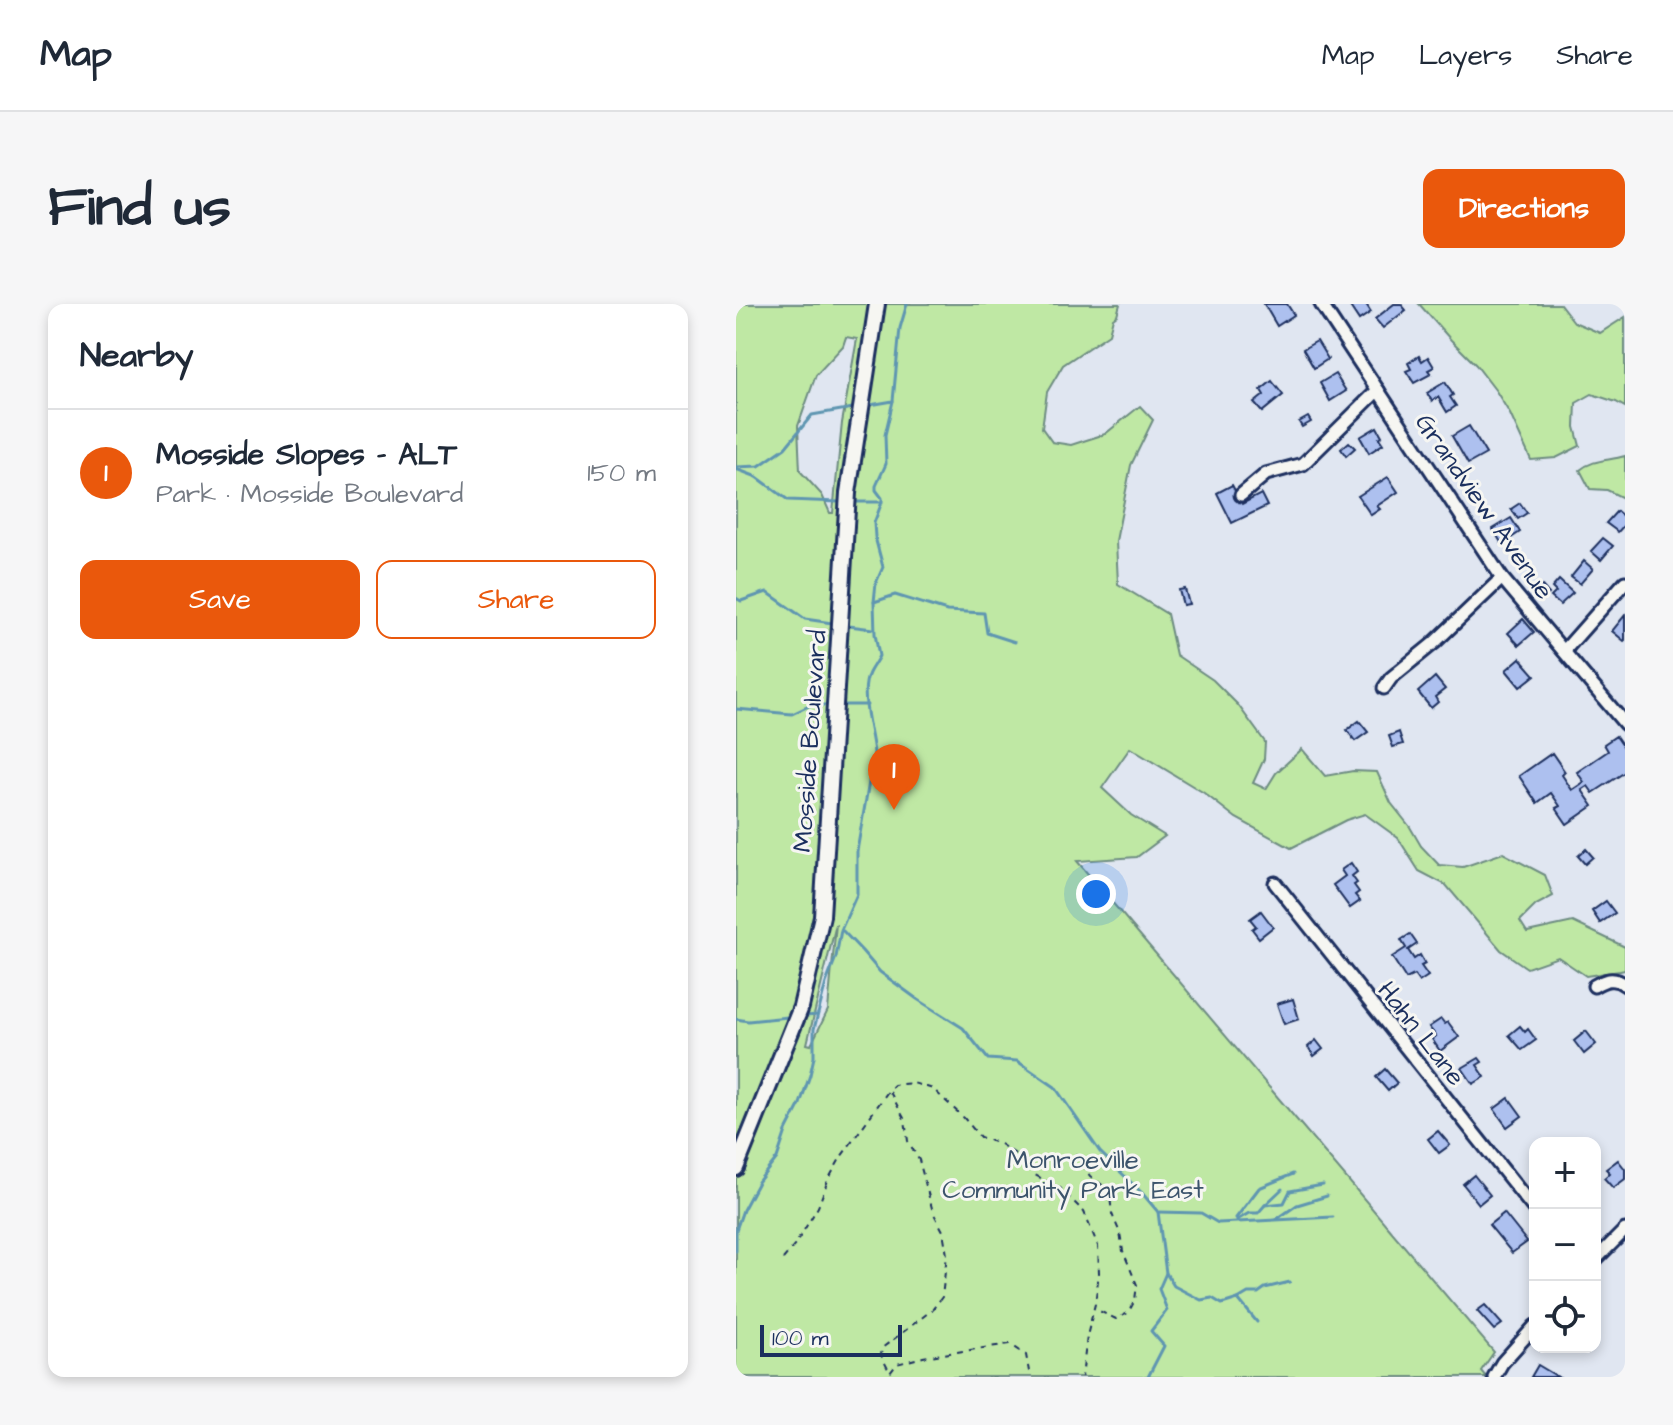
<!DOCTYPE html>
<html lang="en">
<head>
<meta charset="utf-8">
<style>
  body { margin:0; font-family:"Architects Daughter",sans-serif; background:#f6f6f7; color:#1f2937 }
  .controls { position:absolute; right:24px; bottom:24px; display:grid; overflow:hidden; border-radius:16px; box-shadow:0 4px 12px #0003 }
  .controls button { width:72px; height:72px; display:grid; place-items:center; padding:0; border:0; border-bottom:2px solid #e0e1e3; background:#fff; color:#1f2937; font:40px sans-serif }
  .scale { position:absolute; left:24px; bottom:20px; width:142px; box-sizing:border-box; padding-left:8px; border:4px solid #1b2f5e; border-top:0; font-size:22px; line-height:28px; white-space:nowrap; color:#1b2f5e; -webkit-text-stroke:6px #f6f6f2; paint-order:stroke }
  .you { position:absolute; left:360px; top:590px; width:28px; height:28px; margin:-20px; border:6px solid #fff; border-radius:50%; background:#1a73e8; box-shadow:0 0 0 12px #1a73e833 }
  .badge { display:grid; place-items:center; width:52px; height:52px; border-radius:50%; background:#ea580c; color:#fff; font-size:26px; font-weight:700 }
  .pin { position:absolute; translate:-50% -66px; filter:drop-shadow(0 2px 4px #0008) }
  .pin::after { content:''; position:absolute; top:42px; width:28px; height:24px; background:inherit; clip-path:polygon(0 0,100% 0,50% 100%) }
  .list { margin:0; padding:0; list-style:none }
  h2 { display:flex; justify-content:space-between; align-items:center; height:104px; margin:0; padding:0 32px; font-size:34px }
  h2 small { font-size:26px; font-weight:400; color:#747a83 }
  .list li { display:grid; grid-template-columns:52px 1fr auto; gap:24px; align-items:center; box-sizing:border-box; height:128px; padding:0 32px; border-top:2px solid #e0e1e3 }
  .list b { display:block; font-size:30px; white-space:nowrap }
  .list p { margin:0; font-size:26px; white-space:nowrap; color:#747a83 }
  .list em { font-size:26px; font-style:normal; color:#747a83 }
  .actions { display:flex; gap:16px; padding:24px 32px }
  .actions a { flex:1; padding:18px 0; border:2px solid #ea580c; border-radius:16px; text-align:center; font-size:28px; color:#ea580c }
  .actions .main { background:#ea580c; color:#fff }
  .icon { flex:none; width:44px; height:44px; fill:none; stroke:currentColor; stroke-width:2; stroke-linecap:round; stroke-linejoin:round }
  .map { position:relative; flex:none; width:889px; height:1073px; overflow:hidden; border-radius:16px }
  header { display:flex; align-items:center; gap:48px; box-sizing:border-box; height:112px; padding:0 40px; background:#fff; border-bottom:2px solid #e0e1e3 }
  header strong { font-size:38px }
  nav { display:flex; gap:44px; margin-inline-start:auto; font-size:28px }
  .intro { display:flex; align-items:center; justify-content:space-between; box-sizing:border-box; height:192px; padding:0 48px }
  h1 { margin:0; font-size:56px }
  .button { padding:20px 36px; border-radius:16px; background:#ea580c; color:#fff; font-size:28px; font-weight:700 }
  main { display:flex; gap:48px; padding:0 48px }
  aside { flex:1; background:#fff; border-radius:16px; box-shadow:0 4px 12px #0003 }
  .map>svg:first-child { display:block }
</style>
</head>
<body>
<header>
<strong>Map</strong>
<nav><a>Map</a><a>Layers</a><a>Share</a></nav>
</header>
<div class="intro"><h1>Find us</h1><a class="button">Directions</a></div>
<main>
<aside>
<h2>Nearby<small></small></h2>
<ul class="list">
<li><span class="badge">1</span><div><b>Mosside Slopes - ALT</b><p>Park · Mosside Boulevard</p></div><em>150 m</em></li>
</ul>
<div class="actions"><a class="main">Save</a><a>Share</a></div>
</aside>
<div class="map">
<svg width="889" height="1073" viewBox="0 0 889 1073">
  <rect width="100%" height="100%" fill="#e0e6f1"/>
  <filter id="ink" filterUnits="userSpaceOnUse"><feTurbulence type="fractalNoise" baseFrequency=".0125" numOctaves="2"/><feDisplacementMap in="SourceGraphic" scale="16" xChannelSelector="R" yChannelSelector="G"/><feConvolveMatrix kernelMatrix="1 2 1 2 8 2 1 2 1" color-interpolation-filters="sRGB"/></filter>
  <g filter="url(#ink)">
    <!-- green -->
    <g fill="#bfe8a4" stroke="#6d8c81" stroke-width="2" fill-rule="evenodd">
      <path d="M0 0H384L381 11 377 14 373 30 327 61 311 88 306 124 316 138 335 141 369 130 404 102 417 116 395 161 380 237 382 280 431 310 440 351 477 376 502 401 529 438 528 455 517 479 530 485 540 469 566 445 589 472 617 467 641 468 655 499 674 523 685 542 703 561 727 563 767 549 809 571 817 592 800 601 784 617 791 628 837 618 889 643V666L884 667 850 672 822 653 791 664 765 646 710 581 683 567 662 534 629 510 610 516 555 544 500 514 468 489 394 444 366 484 395 511 429 532 401 553 341 557 758 1048 745 1067 750 1073H0ZM110 33 121 35 106 119 97 209H94L86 191 64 167 62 122 80 71 107 42ZM100 620 92 706 75 741 71 740Z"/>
      <polygon points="683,0 824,0 838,18 864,29 889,13 889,103 880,98 856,90 840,99 839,123 844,142 820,154 795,156 774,110 760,87 740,61 715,36"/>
      <path d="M889 152V195L871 186 854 185 844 166C857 155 872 157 889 152Z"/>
    </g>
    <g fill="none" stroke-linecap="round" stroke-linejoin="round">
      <!-- stream -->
      <g stroke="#5e96b1" stroke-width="3">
        <polyline points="134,101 157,97"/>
        <polyline points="0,163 23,162 49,144 76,111 117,104"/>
        <polyline points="0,165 21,173 52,196 103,198"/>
        <polyline points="120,198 145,198"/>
        <polyline points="0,294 5,297 31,288 69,315 96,319"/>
        <polyline points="138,298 159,291 211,307 248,309 251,329 279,338"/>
        <polyline points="113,322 137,325"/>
        <polyline points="108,401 131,401"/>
        <polyline points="0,405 56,410 75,401 91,401"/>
        <polyline points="107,627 126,647 144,668 181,695 227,724 252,755 281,757 319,783 364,848 406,889 422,908 430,969 423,985 431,1006 415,1027 428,1042 412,1073"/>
        <polyline points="70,712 81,711"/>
        <polyline points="0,715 12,717 52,713"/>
        <polyline points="529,901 546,885"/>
        <polyline points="422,908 465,909 482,919 597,913"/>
        <polyline points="500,914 523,884 557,870"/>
        <polyline points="541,915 561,901 591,892"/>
        <polyline points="501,916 513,909 522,909 529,901 548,899 554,887 587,881"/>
        <path d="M0 947V926L7 906 22 878 41 854 50 827 64 800 74 771 78 753V725L90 679 100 653 105 626 121 590V547L138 449C136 427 123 389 133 369 136 363 140 358 143 352L139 330 138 298 140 279 147 263 139 233 138 219 146 198V194L140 186V182L150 160 149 131 157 97 164 24 171 0"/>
        <polyline points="430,969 438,982 465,996 476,994 486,1000 502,995 521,1018"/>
        <polyline points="502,995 512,989 522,989 529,984 554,978"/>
      </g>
    </g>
    <!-- building -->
    <g fill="#adc0ef" stroke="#1b2f5e" stroke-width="2">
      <polygon points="528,0 551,0 558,11 541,22"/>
      <polygon points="614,0 630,0 635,8 623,16 613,1"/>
      <polygon points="658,0 665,0 670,6 647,24 639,15"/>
      <polygon points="581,37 592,55 578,64 567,45"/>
      <polygon points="683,52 686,57 692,53 698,63 692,66 695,70 678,79 670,67 675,65 672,59"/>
      <polygon points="599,70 610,87 594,97 584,79"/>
      <polygon points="536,77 547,91 526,108 518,99 528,91 525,86"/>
      <polygon points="709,78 717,91 714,93 720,102 711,108 702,93 696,97 691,89"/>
      <polygon points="572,113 575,118 566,123 563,118"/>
      <polygon points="733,122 750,150 732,160 716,132"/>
      <polygon points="641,123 646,132 643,134 647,140 633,149 624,133"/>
      <polygon points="613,138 619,144 610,152 605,145"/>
      <polygon points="652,173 662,188 641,202 644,205 635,211 622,192"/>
      <polygon points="496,181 506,200 525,190 531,202 496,219 481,189"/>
      <polygon points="784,199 791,209 782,215 775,205"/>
      <polygon points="881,207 889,214 889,220 882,228 870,219"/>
      <polygon points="775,214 784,228 766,240 757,225"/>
      <polygon points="867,234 877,242 865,256 855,247"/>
      <polygon points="848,257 857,265 844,280 835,273"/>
      <polygon points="823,276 837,289 824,301 815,293 820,288 816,284"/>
      <polygon points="806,282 813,290 804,298 797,289"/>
      <polygon points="449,285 453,300 447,301 443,286"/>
      <polygon points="889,311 889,336 888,337 876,327"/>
      <polygon points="787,315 798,328 783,341 772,329"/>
      <polygon points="784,354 799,371 784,383 770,366"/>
      <polygon points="699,373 709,385 699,393 702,398 695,404 682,388"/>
      <polygon points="623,417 632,428 619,437 611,426"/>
      <polygon points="663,428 667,440 657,443 653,432"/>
      <polygon points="880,432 889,445 889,468 857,489 852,482 846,486 857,502 831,520 820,504 824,502 815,489 801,499 783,472 816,449 829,468 826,471 836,486 848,478 841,468 872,447 868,440"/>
      <polygon points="850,545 857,553 849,560 842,552"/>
      <polygon points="615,559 621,568 616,572 621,579 618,581 623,588 619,591 624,597 614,604 597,581 609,572 605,566"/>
      <polygon points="870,597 879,609 864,619 856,607"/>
      <polygon points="525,607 537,623 523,634 516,625 520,622 514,615"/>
      <polygon points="674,630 681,640 672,646 678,655 684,651 689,660 685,662 692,672 683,678 678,671 670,675 656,653 670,644 665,636"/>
      <polygon points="557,695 563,715 548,720 541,700"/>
      <polygon points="705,715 709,720 712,718 723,733 704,747 696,735 700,732 693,723"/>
      <polygon points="784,722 789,728 792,725 800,736 786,746 773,731"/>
      <polygon points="850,727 860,740 848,750 838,737"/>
      <polygon points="580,736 587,745 578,752 572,743"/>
      <polygon points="743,754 746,758 741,761 749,773 737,780 726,764"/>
      <polygon points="649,765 661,779 652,787 640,773"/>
      <polygon points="773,794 786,812 771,823 758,805"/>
      <polygon points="702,827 714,841 703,849 692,835"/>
      <polygon points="882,856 889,865 889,875 877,884 868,874 874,869 870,865"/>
      <polygon points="738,871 754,891 743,900 727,880"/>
      <polygon points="768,909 791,938 776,949 753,921"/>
      <polygon points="749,1001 766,1020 758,1026 741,1007"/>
      <polygon points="802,1061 822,1073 795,1073"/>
    </g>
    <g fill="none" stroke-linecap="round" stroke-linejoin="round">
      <!-- minor casing -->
      <g stroke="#1b2f5e" stroke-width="17">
        <g id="minor">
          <polyline points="585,0 766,274 889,420"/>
          <polyline points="505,191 530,170 567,160 642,86"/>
          <polyline points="828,347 889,278"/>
          <polyline points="648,384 655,374 698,339 766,274"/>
          <polyline points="539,579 799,906"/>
          <path d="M858 682C868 676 878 672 889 681"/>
          <polyline points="859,956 889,926"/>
          <polyline points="758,1073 766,1059 799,1022"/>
        </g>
      </g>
      <!-- major casing -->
      <g stroke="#1b2f5e" stroke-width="20">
        <polyline id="major" points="0,864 65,703 86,612 112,189 141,0"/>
      </g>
      <!-- path -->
      <g stroke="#1b2f5e" stroke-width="2" stroke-dasharray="6 6" stroke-linecap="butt">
        <polyline points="154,788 169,816 172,837 183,856 197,908 207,927 211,951 206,993 196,1006 146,1044 145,1051 154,1069 161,1060 187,1053 274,1040 290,1051 294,1073"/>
        <polyline points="339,850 354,872 369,883 374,892 376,910 384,929 387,947 401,981 399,996 392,1009 380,1015 359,1005"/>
        <polyline points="47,955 59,941 82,903 92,876 105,853 153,786 158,781 177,779 197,785 228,814 244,833 264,840 284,853 299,871 324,884 348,908 362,942 363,969 359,1000 351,1032 346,1073"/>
      </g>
      <!-- minor -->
      <use href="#minor" stroke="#f6f6f2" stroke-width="11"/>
      <!-- major -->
      <use href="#major" stroke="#f6f6f2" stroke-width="14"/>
    </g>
  </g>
  <g text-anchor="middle" stroke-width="6" stroke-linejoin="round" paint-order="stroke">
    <!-- street labels -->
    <g font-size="26" fill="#1b2f5e" stroke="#f6f6f2">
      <text transform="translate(749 202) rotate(55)" y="9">Grandview Avenue</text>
      <text transform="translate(73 437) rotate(-86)" y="9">Mosside Boulevard</text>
      <text transform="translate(686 729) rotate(52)" y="9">Hahn Lane</text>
    </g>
    <!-- park labels -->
    <g font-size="26" fill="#3c546c" stroke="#f6f6f2">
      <text x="337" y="864">Monroeville<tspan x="337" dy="30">Community Park East</tspan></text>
    </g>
  </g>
</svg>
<div class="controls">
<button>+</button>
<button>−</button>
<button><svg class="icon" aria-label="locate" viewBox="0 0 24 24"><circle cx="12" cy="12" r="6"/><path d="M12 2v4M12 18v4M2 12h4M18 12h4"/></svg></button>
</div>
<div class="scale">100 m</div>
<div class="you"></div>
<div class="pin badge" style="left:158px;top:506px">1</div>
</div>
</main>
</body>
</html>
